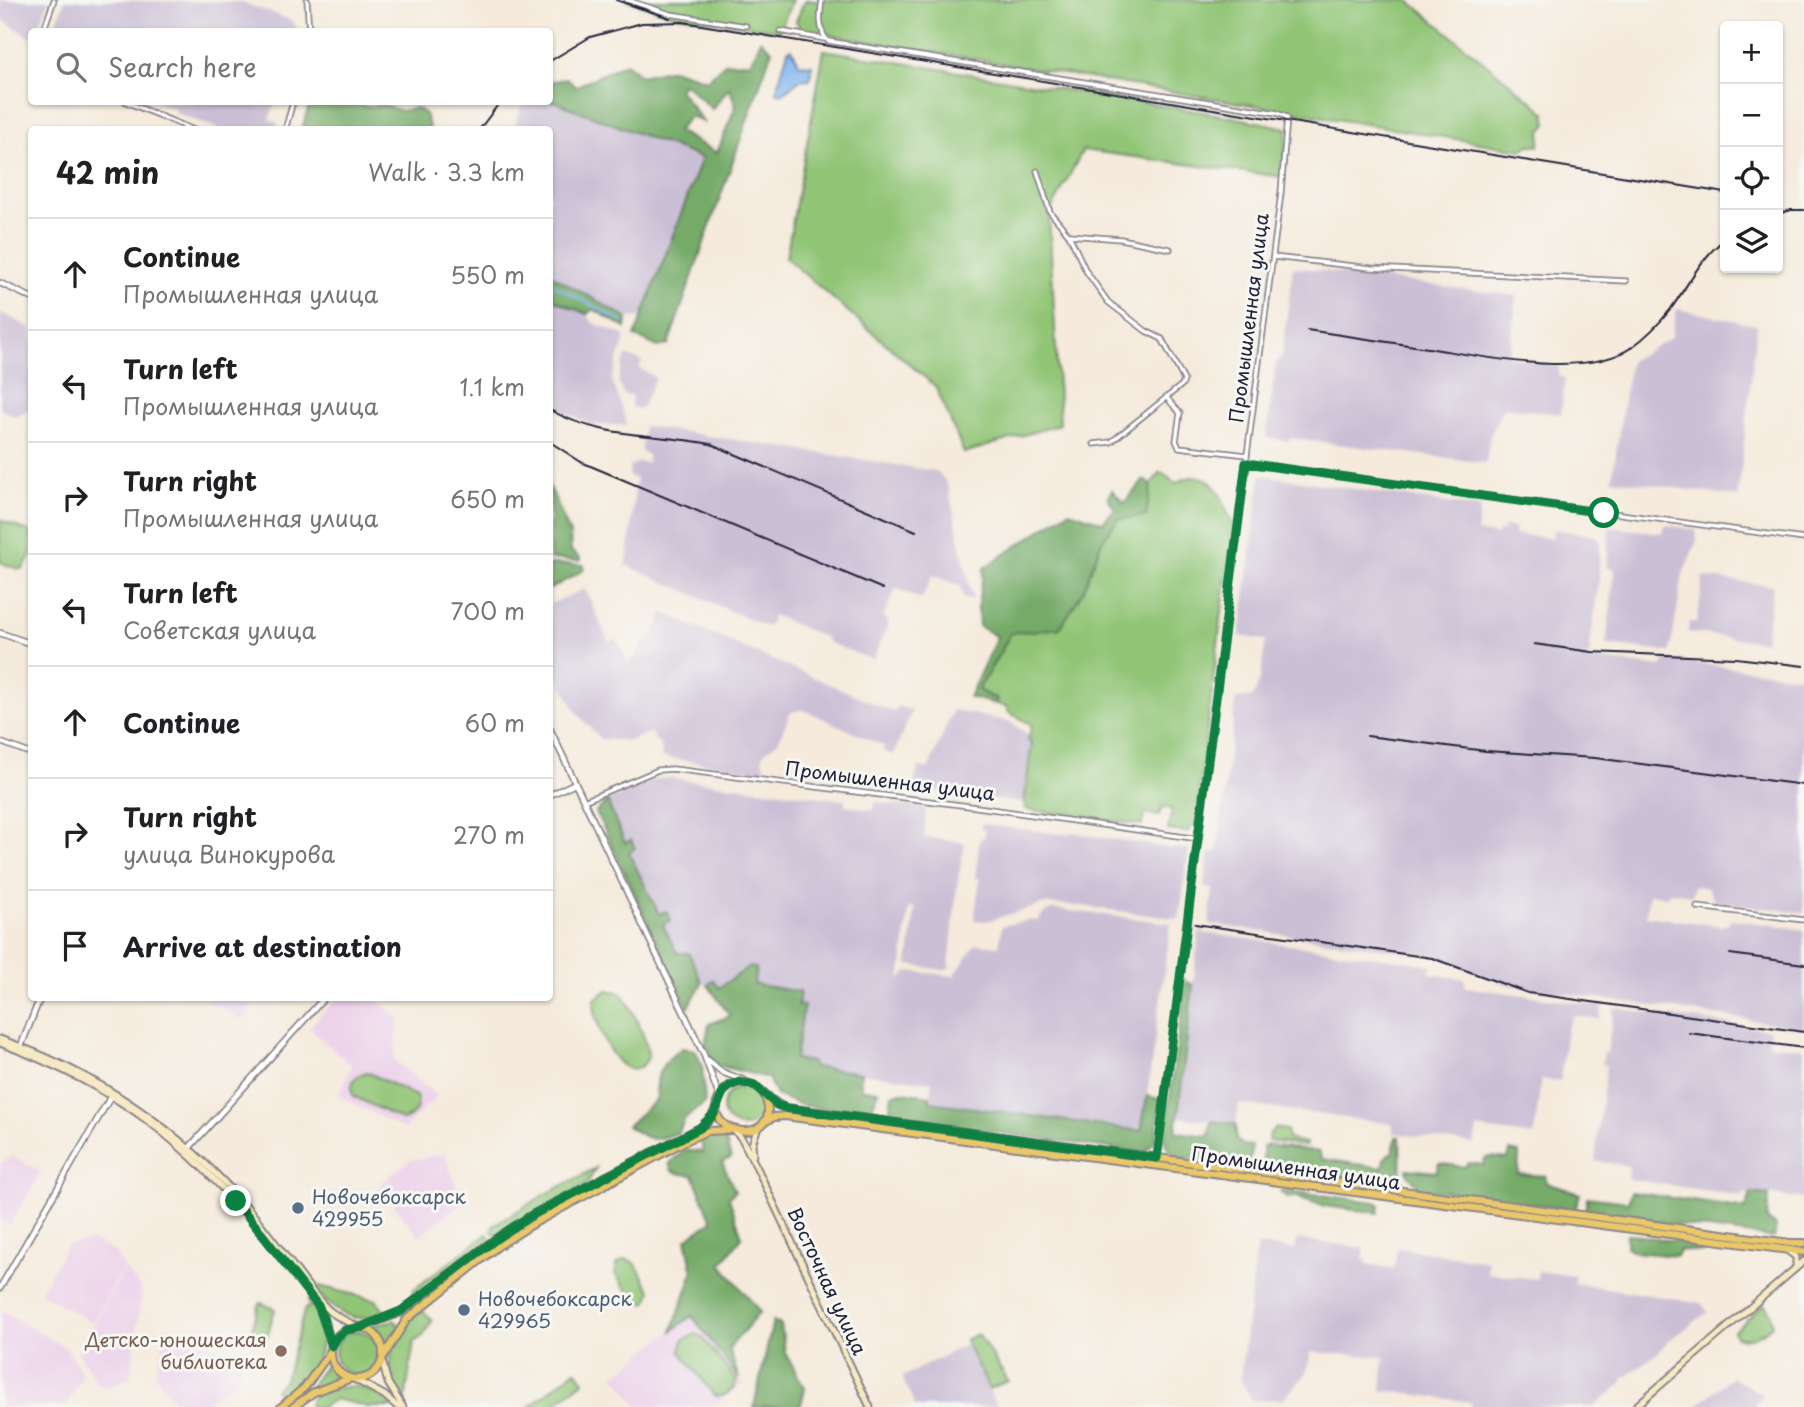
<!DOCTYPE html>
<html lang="en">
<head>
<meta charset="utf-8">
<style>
  body { margin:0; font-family:"Playpen Sans",sans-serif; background:#f2f2f2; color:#202124 }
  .controls { position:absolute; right:21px; top:21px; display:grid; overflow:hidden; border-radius:7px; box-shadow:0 2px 5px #0004 }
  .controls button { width:63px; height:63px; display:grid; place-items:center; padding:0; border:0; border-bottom:2px solid #e0e0e0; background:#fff; color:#202124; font:35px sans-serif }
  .stop { position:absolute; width:21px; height:21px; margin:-16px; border:5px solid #0b8043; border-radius:50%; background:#fff }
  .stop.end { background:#0b8043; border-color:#fff; box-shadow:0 2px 7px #0008 }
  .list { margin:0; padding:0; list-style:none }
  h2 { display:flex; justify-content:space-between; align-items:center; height:91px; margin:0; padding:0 28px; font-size:30px }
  h2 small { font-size:23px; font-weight:400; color:#757577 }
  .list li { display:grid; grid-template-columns:46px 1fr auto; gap:21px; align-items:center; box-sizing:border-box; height:112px; padding:0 28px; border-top:2px solid #e0e0e0 }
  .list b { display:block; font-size:26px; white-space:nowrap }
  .list p { margin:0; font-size:23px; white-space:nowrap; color:#757577 }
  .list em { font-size:23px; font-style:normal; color:#757577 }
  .icon { flex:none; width:38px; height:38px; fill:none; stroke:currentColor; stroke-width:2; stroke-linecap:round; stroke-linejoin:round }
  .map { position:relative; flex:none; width:1804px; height:1407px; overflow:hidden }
  .search { position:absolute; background:#fff; box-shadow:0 2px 5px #0004; left:28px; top:28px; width:525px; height:77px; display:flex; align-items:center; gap:18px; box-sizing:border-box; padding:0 24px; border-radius:7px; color:#757577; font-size:26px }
  .panel { position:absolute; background:#fff; box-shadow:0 2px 5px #0004; left:28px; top:126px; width:525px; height:875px; border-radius:7px }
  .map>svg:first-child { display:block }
</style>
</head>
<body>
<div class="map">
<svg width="1804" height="1407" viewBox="0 0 1804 1407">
  <rect width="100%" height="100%" fill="#f6f6f2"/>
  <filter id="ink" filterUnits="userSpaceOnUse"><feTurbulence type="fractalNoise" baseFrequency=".0143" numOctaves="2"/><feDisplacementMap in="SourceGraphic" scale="14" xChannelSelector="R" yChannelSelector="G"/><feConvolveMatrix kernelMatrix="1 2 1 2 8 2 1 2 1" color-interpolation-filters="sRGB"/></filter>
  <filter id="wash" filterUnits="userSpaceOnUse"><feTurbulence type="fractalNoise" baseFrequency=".00686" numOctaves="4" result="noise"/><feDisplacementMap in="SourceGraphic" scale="28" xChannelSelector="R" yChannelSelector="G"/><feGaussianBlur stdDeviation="1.57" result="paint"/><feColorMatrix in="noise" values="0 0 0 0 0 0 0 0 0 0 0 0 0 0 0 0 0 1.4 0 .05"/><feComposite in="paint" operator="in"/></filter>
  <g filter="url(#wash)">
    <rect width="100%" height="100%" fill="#f5eadb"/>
    <!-- built -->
    <g fill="#ecd1ea">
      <polygon points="204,998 257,998 243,1020"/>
      <polygon points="337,998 375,998 399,1019 394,1060 437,1096 404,1129 338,1096 352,1066 309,1028"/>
      <polygon points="445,1154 462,1203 419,1236 379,1185 410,1160"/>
      <polygon points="13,1156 41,1172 10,1225 0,1220 0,1164"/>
      <polygon points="91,1240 114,1251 124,1267 93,1323 40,1293 67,1245"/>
      <polygon points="125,1268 142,1291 130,1378 110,1387 97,1384 79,1353"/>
      <polygon points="1,1310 66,1348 83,1375 65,1407 0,1407"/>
      <polygon points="691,1315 743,1384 712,1407 639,1407 614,1376"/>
      <polygon points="168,1330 242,1357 238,1381 197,1407 179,1407 155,1374"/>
    </g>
    <!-- industrial -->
    <g fill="#cbbfd5">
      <polygon points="0,0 49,0 37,31 32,32 31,38 0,18"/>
      <polygon points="65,0 241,2 293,21 298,31 53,31"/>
      <polygon points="550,100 702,158 642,317 627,318 550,274 550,130 513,130 523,102"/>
      <polygon points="155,102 276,102 269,119 278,123 276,129 219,129 176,113 176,110"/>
      <polygon points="1293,267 1517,296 1509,356 1559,367 1558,376 1565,378 1561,414 1503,407 1490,436 1486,463 1289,438 1288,441 1266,438 1276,363 1282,356"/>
      <polygon points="550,298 587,314 593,323 626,336 612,379 627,425 592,425 550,405"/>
      <polygon points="1677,309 1757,325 1738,497 1612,479 1630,361 1671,338"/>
      <polygon points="0,312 31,328 31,408 16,416 0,409"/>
      <polygon points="626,355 642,361 639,368 656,378 641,409 631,407 632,396 624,395 618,381"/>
      <polygon points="644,426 935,471 944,479 948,487 973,600 964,598 960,586 933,575 921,599 896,588 883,618 888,620 888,624 873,660 827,642 826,638 773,615 768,627 625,565 628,558 636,479 629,476 630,466 639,462 647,463 648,455 641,451"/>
      <polygon points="1261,475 1480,508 1477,532 1482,533 1497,535 1498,531 1503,531 1504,526 1515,528 1514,534 1552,538 1554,529 1596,536 1600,540 1599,577 1589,655 1585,658 1662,667 1664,659 1804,677 1804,913 1714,901 1708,888 1694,886 1692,895 1669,892 1667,896 1649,894 1646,916 1722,926 1729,924 1730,919 1804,930 1804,1028 1508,985 1436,956 1209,924 1213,889 1204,887 1209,852 1217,853 1236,699 1253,697 1260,680 1266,640 1240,636"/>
      <polygon points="1665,525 1696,530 1697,541 1683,574 1670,652 1606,645 1615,569 1607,567 1609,527 1662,533"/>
      <polygon points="1703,577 1773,586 1765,642 1688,632 1689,622 1697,623"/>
      <polygon points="585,589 609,642 617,639 627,662 636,657 643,642 647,643 649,638 652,639 663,613 894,712 898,706 912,711 893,755 883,751 884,746 802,709 790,713 779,740 764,753 762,760 765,766 764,772 661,757 662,748 650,732 630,741 600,739 577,713 550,662 550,604"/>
      <polygon points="953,710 1010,722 1029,735 1028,741 1032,742 1024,803 912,788 919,766 928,769"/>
      <polygon points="669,778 845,800 845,805 865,809 874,810 875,802 926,808 924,837 965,843 957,885 949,968 943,970 908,965 915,908 909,907 900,980 908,971 954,976 976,944 999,946 1002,926 1029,920 1037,921 1044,913 1054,909 1171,923 1142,1131 930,1102 932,1082 814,1067 811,1062 795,1059 804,1006 798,1005 800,992 754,984 719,988 713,980 708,985 702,983 689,953 677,953 663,924 670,920 660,914 629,852 635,848 631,840 625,843 607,801 656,779"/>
      <polygon points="981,824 1069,835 1070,832 1168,848 1189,849 1179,919 1081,906 1044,904 987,921 974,920 980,879 975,878 980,838 984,838 985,830 981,829"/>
      <polygon points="1199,932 1431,965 1430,974 1465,979 1465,987 1602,1006 1600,1019 1573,1016 1567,1029 1560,1081 1541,1079 1534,1136 1477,1128 1474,1144 1393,1133 1393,1124 1239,1104 1236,1124 1178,1117"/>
      <polygon points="1614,1008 1770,1030 1768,1044 1804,1049 1804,1199 1749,1192 1749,1194 1744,1193 1744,1196 1628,1179 1629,1166 1595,1161 1606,1065 1602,1064 1604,1053 1607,1053"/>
      <polygon points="1297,1239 1365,1248 1363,1259 1367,1260 1367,1264 1394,1269 1397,1248 1488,1261 1487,1273 1537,1279 1538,1271 1575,1276 1574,1283 1701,1303 1708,1312 1666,1343 1660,1351 1624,1379 1621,1384 1594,1407 1471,1407 1471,1402 1381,1390 1384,1357 1311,1352 1306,1374 1283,1399 1252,1400 1240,1379 1257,1245 1295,1250"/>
      <polygon points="967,1344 997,1407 916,1407 902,1377"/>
      <polygon points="1732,1377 1763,1395 1754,1407 1695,1407"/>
    </g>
    <!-- green -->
    <g fill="#91c576" stroke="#5a7458" stroke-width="2">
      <polygon points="627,0 792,0 780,31 670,14"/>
      <polygon points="805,0 1408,0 1545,112 1547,124 1541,131 1539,146 1528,145 1522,150 801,30 796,21"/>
      <polygon points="824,50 1232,117 1287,128 1283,177 1083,150 1049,214 1060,424 964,453 936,387 786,258"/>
      <path d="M1160 472 1176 483C1213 462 1221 498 1233 525L1195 824 1187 832 1168 830 1172 809 1163 807 1158 816 1145 813 1142 825 1025 809 1024 803 1032 742 1028 741 1032 725 1007 711 1008 707 996 704 997 699 978 691 1011 633 1082 593 1102 541 1118 518 1146 516 1151 485Z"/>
      <polygon points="0,520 31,532 31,554 23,569 18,569 0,562"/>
      <path d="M607 990C610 991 616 991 618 992 630 998 649 1045 648 1058 624 1099 589 1018 595 999Z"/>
      <path d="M367 1072 416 1096C420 1108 414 1117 402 1120L353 1096C349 1084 354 1075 367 1072Z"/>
      <circle cx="743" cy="1107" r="20"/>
      <polygon points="1275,1128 1287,1130 1288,1139 1306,1143 1306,1146 1269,1141 1270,1133"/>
      <polygon points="596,1168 587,1184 496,1236 492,1231 494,1225 544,1195"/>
      <polygon points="487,1234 490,1238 489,1242 419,1296 415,1296 413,1290"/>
      <polygon points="626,1259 635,1263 651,1291 647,1303 637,1303 615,1274 617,1264"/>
      <path d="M319 1286 376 1300 385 1312C355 1328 334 1311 315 1290Z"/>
      <path d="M310 1298C330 1329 322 1366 297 1391L294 1388 282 1398 275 1389 285 1380 305 1308 310 1307 308 1300Z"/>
      <polygon points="261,1303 275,1309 267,1336 264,1338 251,1332 259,1305"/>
      <path d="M1764 1304 1771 1314 1772 1325C1764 1333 1749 1342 1737 1337L1733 1332Z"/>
      <path d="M424 1311 432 1321 423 1336 414 1342 404 1406C402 1401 397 1396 395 1392 383 1367 394 1318 424 1311Z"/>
      <polygon points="394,1320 399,1325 388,1345 384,1344 378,1332 373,1329 374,1325"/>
      <circle cx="357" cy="1353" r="22"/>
      <path d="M696 1334 702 1337 736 1380C736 1390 725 1397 715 1396L680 1351 683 1340Z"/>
      <polygon points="978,1334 1008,1381 989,1389 965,1340"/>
      <polygon points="327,1363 341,1380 306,1393 288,1407 285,1407 311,1385"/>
      <polygon points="576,1370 584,1381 551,1407 529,1407"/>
      <path d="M354 1386C370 1390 383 1395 394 1407H368L335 1399 322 1407H309L311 1398C325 1389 338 1388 354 1386Z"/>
    </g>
    <!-- forest -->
    <g fill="#74aa67" stroke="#4b6651" stroke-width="2" fill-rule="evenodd">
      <path d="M761 40 772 50 668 345 658 347 635 336 702 158 550 100V82L567 78 575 87 626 63 641 76 672 69 707 80 725 63 751 62ZM684 83 712 109 729 88 736 105 717 153 677 131 690 116 703 122 679 89Z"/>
      <polygon points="310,102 362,102 364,107 384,105 401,111 416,108 425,114 430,129 302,129"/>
      <polygon points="550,274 627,318 626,328 593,309 587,314 550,298"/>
      <polygon points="1144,480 1151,485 1146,516 1118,519 1102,541 1082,593 1060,628 1011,633 978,690 997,700 996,704 969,697 997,637 979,626 978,605 984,568 1069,511 1103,522 1115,509 1108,498 1112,490 1124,503"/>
      <polygon points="550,487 570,534 571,551 580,558 580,561 550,559"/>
      <polygon points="550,564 584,565 584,570 550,589"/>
      <polygon points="607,801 625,843 631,840 635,848 629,853 659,914 666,911 671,920 663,925 677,953 689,953 702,983 688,1008 596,812"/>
      <polygon points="749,967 756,968 754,984 800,992 798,1005 804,1006 795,1059 811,1062 814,1067 861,1073 861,1089 879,1091 868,1116 801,1105 776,1095 768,1078 716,1065 705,1045 709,1024 730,1016 708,985 713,980 719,988"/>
      <polygon points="1186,981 1193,985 1176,1132 1209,1136 1211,1121 1236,1124 1236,1139 1243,1145 1252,1146 1250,1158 1240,1167 1179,1157 1170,1151 1164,1140"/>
      <path d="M682 1048 695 1050 702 1065 705 1103 685 1118 679 1132C654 1143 649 1141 627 1126L657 1099C654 1073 662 1062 682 1048Z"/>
      <polygon points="901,1092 930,1096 930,1102 1141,1131 1147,1096 1160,1099 1156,1140 1144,1153 889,1117 892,1095"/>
      <polygon points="700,1136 724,1136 731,1158 722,1162 735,1191 729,1198 742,1237 721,1264 760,1312 729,1348 739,1379 692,1316 672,1331 693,1272 686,1239 712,1221 693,1175 681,1174 672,1171 669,1163 685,1150 703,1152"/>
      <polygon points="1396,1137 1400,1137 1401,1185 1270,1168 1263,1164 1263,1147 1268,1145 1319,1152 1322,1159 1382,1168 1384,1159 1390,1153 1393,1153"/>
      <polygon points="1510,1151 1519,1153 1518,1174 1545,1176 1547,1183 1580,1194 1575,1210 1497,1200 1494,1196 1485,1195 1481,1198 1468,1194 1420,1189 1408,1174 1407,1169 1436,1172 1439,1163 1464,1167 1468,1163 1484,1165 1485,1159 1490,1157 1508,1159"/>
      <polygon points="1282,1190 1375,1202 1379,1204 1378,1213 1324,1206 1297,1197 1288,1197 1280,1192"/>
      <polygon points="1631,1192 1746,1209 1751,1193 1769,1195 1767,1220 1776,1226 1774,1238 1585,1212 1587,1197 1628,1202"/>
      <polygon points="1627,1234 1704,1245 1703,1252 1680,1250 1676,1256 1635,1252 1626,1247"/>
      <polygon points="773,1321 781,1325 785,1352 805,1389 800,1407 754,1407"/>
    </g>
    <!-- water -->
    <polygon fill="#7fb6ef" stroke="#506c95" stroke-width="2" points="792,49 799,64 812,65 810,79 799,80 782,94 776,92 788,50"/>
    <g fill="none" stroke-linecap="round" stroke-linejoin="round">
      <!-- stream -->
      <polyline stroke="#7fb6ef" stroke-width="2" points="550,283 623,322"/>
    </g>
  </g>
  <g filter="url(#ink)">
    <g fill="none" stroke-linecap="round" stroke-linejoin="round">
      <!-- minor casing -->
      <g stroke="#8c868b" stroke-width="7">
        <g id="minor">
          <polyline points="307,0 309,32"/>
          <polyline points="627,0 670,14 746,26"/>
          <path d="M822 0C820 14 818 31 828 41L1277 113 1287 117 1281 193 1246 463 1804 539"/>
          <polyline points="780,31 825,39"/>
          <polyline points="43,32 54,0"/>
          <polyline points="126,102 194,130"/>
          <polyline points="285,130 293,102"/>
          <polyline points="1037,171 1050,212 1069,235 1086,271 1108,302 1146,331 1162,339 1184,380 1183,384 1111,442 1094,444"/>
          <polyline points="1069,235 1121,239 1170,249"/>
          <polyline points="1273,257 1371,268 1626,281"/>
          <polyline points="1166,397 1180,413 1176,441 1179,447 1247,455"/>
          <polyline points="0,742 32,754"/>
          <polyline points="584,801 658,770 673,769 977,807 1199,839"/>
          <polyline points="1697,907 1804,920"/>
        </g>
      </g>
      <!-- tertiary casing -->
      <g stroke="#8c868b" stroke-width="8">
        <g id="tertiary">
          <polyline points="0,283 32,298"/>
          <polyline points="0,633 32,644"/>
          <polyline points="550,729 704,1055 719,1096"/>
          <polyline points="550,795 575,783"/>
          <polyline points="21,1046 40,998"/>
          <polyline points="708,1060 722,1072 745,1081"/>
          <polyline points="189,1148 324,998"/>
          <polyline points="1157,1158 1246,463"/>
          <polyline points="0,1288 111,1096"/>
        </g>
      </g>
      <!-- secondary casing -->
      <g stroke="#8c868b" stroke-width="9">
        <g id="secondary">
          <path d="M0 1039C97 1073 180 1130 247 1207 264 1228 280 1249 296 1270 307 1284 317 1300 330 1311 338 1318 349 1322 358 1327"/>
          <path d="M0 1043C119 1088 186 1140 266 1238 283 1260 304 1282 318 1306 325 1317 328 1333 332 1346"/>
          <polyline points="735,1131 742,1139 757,1168 870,1407"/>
          <polyline points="753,1155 752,1144 758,1127"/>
          <polyline points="1788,1251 1796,1257 1796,1268"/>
          <polyline points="382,1361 388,1383 403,1407"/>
          <polyline points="354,1379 384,1395 398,1407"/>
          <polyline points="1635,1407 1804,1261"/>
        </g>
      </g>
      <!-- primary casing -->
      <g stroke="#8c868b" stroke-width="10">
        <g id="primary">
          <path d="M764 1094C788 1150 692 1136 722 1093 728 1085 737 1081 746 1083 762 1085 770 1104 786 1108L1790 1243H1804"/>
          <polyline points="764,1122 774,1117 785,1116 1804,1252"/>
          <circle cx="357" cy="1353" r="26"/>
          <polyline points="362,1327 401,1312 494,1240 532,1215 700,1128 711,1118 717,1107"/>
          <polyline points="383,1357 407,1319 498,1246 536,1222 683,1142 707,1131 731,1130"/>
          <polyline points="281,1407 305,1387 330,1352"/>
          <polyline points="293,1407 314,1392 349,1379"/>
        </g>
      </g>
      <!-- minor -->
      <use href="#minor" stroke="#fff" stroke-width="3.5"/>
      <!-- tertiary -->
      <use href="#tertiary" stroke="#fff" stroke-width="4.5"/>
      <!-- secondary -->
      <use href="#secondary" stroke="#f7e9c3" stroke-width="5"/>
      <!-- primary -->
      <use href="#primary" stroke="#eac769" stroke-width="6"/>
      <!-- rail -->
      <g stroke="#22223b" stroke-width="2">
        <polyline points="616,0 670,18"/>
        <polyline points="550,61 590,37 642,23 683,22 1725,193"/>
        <polyline points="479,130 500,102"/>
        <polyline points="1778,214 1791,210 1804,210"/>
        <path d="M1307 330C1347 336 1388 342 1428 348 1480 356 1587 380 1632 347 1646 337 1659 324 1670 310 1688 286 1700 258 1725 239"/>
        <path d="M550 410C602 439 654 433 711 444L916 531"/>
        <polyline points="550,442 581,462 883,589"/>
        <polyline points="1534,644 1592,652 1736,658 1804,666"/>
        <polyline points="1367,736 1486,751 1595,758 1804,785"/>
        <polyline points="1195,924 1432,958 1528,993 1804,1032"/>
        <polyline points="1730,954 1804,964"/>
        <polyline points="1689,1033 1804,1048"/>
      </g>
    </g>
  </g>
  <g fill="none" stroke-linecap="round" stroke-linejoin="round" filter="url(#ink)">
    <!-- route -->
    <polyline stroke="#0b8043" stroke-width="9" points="236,1201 319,1307 332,1346 338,1336 346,1330 362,1327 401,1311 500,1236 532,1215 700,1128 714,1114 723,1092 730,1086 739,1082 754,1085 777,1105 786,1108 1157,1158 1246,463 1604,513"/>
  </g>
  <!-- markers -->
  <g fill="#5c6f8a" stroke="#f6f6f2" stroke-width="2.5">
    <circle cx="298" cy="1208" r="7"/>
    <circle cx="464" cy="1310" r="7"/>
  </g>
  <circle fill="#8d6e63" stroke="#f6f6f2" stroke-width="2.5" cx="281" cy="1351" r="7"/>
  <g text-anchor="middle" stroke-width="6" stroke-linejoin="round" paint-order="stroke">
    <!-- street labels -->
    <g font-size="19" fill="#22223b" stroke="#f6f6f2">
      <text transform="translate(1249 318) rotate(-83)" y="7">Промышленная улица</text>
      <text transform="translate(890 781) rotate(7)" y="7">Промышленная улица</text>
      <text transform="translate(1296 1168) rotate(8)" y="7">Промышленная улица</text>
      <text transform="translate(827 1281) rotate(65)" y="7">Восточная улица</text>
    </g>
    <!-- service labels -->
    <g font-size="19" fill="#4e5e75" stroke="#f6f6f2" text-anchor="start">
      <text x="312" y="1204">Новочебоксарск<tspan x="312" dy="22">429955</tspan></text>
      <text x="478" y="1306">Новочебоксарск<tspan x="478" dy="22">429965</tspan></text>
    </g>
    <!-- education labels -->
    <g font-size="19" fill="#785e54" stroke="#f6f6f2" text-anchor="end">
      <text x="267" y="1347">Детско-юношеская<tspan x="267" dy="22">библиотека</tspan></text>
    </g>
  </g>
</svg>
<div class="controls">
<button>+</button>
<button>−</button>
<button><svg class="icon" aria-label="locate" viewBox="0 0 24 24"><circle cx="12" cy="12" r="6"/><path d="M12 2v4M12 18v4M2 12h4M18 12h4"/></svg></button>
<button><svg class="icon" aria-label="layers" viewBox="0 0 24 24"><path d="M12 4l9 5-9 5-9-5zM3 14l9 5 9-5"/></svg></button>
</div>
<div class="stop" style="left:1604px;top:513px"></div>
<div class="stop end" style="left:236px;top:1201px"></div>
<div class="search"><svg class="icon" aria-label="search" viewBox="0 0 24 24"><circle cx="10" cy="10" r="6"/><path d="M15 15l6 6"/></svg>Search here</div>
<section class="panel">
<h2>42 min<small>Walk · 3.3 km</small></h2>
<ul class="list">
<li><svg class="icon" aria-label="ahead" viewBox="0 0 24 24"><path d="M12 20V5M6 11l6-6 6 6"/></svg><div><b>Continue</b><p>Промышленная улица</p></div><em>550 m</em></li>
<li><svg class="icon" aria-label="left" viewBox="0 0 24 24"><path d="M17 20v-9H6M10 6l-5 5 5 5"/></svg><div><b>Turn left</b><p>Промышленная улица</p></div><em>1.1 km</em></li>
<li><svg class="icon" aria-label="right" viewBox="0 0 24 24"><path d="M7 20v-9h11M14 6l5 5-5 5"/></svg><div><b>Turn right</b><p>Промышленная улица</p></div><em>650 m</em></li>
<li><svg class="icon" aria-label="left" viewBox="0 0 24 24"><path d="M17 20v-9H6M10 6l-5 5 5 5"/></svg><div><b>Turn left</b><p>Советская улица</p></div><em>700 m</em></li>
<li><svg class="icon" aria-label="ahead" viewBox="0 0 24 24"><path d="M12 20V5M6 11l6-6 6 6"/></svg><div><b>Continue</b></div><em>60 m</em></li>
<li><svg class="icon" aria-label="right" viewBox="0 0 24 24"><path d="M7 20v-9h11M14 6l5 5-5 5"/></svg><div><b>Turn right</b><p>улица Винокурова</p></div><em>270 m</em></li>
<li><svg class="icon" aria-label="arrive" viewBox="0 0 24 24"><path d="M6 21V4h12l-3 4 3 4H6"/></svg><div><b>Arrive at destination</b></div></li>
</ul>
</section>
</div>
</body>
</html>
